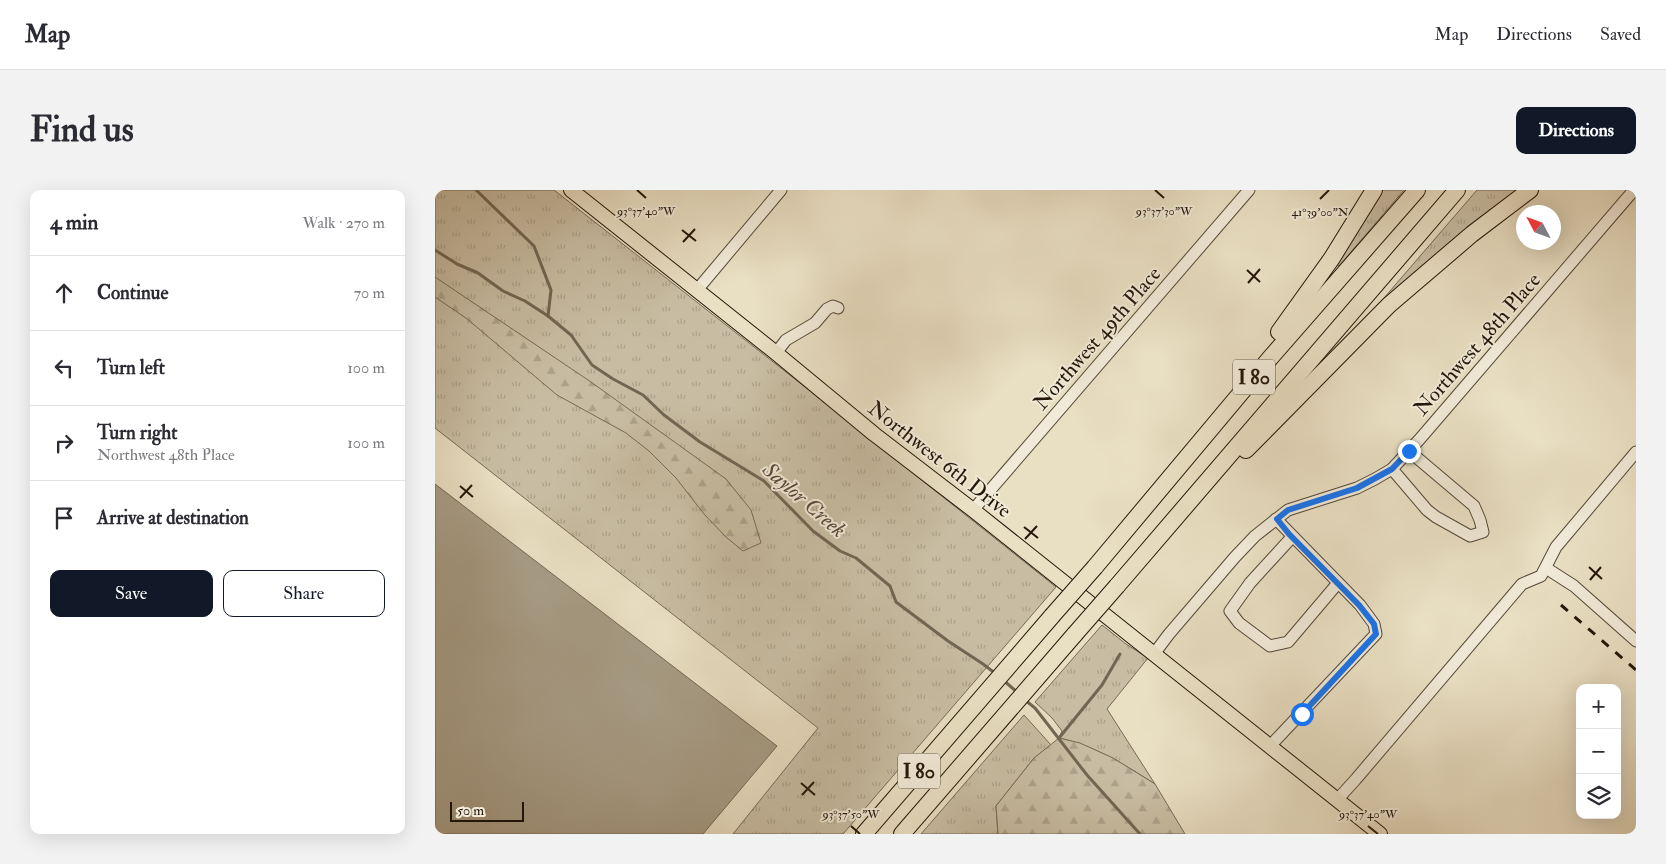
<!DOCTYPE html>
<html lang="en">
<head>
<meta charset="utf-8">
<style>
  body { margin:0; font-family:"IM FELL Double Pica",serif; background:#f2f2f3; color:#2b2b33 }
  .controls { position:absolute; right:15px; bottom:15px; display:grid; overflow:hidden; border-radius:10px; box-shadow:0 5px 20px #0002 }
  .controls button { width:45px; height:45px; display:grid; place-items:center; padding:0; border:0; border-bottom:1px solid #e1e1e2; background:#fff; color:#2b2b33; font:25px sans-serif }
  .compass { position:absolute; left:1081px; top:15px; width:45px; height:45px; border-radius:50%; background:#fff; box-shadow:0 5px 20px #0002; rotate:311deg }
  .scale { position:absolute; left:15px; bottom:12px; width:74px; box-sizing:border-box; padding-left:5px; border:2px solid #241609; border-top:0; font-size:14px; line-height:18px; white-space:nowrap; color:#241609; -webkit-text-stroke:4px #f1ead8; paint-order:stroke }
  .stop { position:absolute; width:15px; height:15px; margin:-11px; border:4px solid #1a73e8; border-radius:50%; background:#fff }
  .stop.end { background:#1a73e8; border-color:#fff; box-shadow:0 1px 5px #0008 }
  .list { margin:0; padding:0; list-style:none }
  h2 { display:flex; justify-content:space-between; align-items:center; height:65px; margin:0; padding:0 20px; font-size:21px }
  h2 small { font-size:16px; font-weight:400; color:#7c7c81 }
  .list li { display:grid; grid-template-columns:32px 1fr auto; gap:15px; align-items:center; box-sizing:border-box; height:75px; padding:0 20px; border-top:1px solid #e1e1e2 }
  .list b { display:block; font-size:19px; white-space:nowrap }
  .list p { margin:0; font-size:16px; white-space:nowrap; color:#7c7c81 }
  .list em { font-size:16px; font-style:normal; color:#7c7c81 }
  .actions { display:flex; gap:10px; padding:15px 20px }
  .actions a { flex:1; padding:11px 0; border:1px solid #111827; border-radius:10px; text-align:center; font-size:18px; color:#111827 }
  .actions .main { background:#111827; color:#fff }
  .icon { flex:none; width:28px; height:28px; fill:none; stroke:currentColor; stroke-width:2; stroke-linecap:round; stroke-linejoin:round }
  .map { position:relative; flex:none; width:1201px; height:644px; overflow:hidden; border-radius:10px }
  header { display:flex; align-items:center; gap:30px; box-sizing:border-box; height:70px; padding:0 25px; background:#fff; border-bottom:1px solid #e1e1e2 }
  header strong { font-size:24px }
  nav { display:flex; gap:28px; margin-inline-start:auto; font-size:18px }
  .intro { display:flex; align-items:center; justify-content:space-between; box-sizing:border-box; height:120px; padding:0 30px }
  h1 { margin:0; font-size:35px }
  .button { padding:12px 22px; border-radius:10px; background:#111827; color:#fff; font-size:18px; font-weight:700 }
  main { display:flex; gap:30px; padding:0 30px }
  aside { flex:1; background:#fff; border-radius:10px; box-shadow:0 5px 20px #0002 }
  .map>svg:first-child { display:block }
</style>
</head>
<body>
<header>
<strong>Map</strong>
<nav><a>Map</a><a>Directions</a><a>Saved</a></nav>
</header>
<div class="intro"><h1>Find us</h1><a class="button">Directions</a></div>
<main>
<aside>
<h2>4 min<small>Walk · 270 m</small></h2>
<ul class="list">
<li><svg class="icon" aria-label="ahead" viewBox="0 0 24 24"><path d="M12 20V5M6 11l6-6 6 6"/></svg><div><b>Continue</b></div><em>70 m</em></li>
<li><svg class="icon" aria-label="left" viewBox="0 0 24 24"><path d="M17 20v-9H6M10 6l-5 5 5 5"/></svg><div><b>Turn left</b></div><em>100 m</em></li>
<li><svg class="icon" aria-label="right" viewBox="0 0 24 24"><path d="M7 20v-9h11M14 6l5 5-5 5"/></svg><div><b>Turn right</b><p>Northwest 48th Place</p></div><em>100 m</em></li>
<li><svg class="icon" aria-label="arrive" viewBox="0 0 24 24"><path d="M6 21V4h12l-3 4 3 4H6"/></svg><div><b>Arrive at destination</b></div></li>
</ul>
<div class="actions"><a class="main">Save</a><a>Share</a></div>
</aside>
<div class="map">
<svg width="1201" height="644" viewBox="0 0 1201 644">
  <defs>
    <pattern id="grass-tufts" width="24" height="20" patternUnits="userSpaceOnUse" patternTransform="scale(1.25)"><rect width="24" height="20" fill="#c8bda3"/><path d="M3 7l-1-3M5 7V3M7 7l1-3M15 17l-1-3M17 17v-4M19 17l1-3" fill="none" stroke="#aca28b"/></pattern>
    <pattern id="forest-firs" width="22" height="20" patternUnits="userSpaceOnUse" patternTransform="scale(1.25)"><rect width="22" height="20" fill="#c8bda3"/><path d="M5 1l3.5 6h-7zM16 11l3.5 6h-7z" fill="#aca28b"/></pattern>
  </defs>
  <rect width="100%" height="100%" fill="#e9dfc3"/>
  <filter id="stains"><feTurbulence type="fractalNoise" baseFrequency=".004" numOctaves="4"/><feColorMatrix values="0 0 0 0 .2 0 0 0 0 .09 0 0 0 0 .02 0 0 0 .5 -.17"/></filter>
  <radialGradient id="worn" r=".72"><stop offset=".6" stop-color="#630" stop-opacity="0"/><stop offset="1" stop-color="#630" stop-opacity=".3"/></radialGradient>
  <!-- grass -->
  <g fill="url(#grass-tufts)" stroke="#766a56">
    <polygon points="0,0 119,0 365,193 621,397 408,644 298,644 383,538 0,238"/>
    <polygon points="943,0 969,0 904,76 900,72"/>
    <polygon points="1042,0 1084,0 930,130"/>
    <path d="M667 435 691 454 713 468 672 519 720 594C688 574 661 556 624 548L627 541 617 528 600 512Z"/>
    <polygon points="589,525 616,555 599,568 561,616 563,644 486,644"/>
  </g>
  <!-- forest -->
  <g fill="url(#forest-firs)" stroke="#766a56">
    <polygon points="0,87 156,192 291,289 316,320 326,353 308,361 291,347 269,324 241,288 214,261 191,243 122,205 31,128 0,107"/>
    <polygon points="624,548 645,553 678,568 720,594 750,644 563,644 561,616 599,568"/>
  </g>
  <!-- water -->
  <polygon fill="#a69b84" stroke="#726653" points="0,294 342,556 268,644 0,644"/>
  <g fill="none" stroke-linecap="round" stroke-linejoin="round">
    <!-- stream -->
    <g stroke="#726653" stroke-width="3">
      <polyline points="41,0 99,56 116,100 113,126"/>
      <polyline points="0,60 22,74 43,83 68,101 90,111 113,126 136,145 157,175 178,189 208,205 229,225 265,252 329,291 378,341 405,361 421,368 455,396 461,412 513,451 548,474 561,484"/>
      <polyline points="568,490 582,502"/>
      <polyline points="590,510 600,518 652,585 705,644"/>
      <polyline points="624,548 667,495 685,464"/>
    </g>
    <!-- minor casing -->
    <g stroke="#554838" stroke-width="13">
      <g id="minor">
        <polyline points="262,100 346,0"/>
        <polyline points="341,163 351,150 380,133 392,119 398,116 403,118"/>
        <polyline points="957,279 992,320 1001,327 1035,346 1048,342 1045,330 1039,316 974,261"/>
        <polyline points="538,320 814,0"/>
        <polyline points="857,347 815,393 795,421 804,433 835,456 853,452 903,393"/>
        <polyline points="1111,378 1139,396 1201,451"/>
        <polyline points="719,464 734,444 800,367 820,346 853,320 922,298 940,289 957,279 984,250 1199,0"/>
        <polyline points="835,556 941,444 939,434 925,415 841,329"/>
        <polyline points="902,610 921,589 1087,394 1106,386 1121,357 1201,262"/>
      </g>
    </g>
    <!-- major casing -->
    <g stroke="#241609" stroke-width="16">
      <polyline id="major" points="136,0 341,163 439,244 538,320 945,644"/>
    </g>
    <!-- highway casing -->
    <g stroke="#241609" stroke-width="18">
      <g id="highway">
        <polyline points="844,142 897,68 939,0"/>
        <polyline points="811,260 954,115 1037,44 1095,0"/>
        <polyline points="660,377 836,167 982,0"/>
        <polyline points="682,396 1022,0"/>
        <polyline points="429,644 617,426"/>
        <polyline points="467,644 640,444"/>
      </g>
    </g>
    <!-- minor -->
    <use href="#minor" stroke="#f1ead8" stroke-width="11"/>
    <!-- major -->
    <use href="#major" stroke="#e9dfc3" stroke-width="14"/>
    <!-- highway -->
    <use href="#highway" stroke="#e9dfc3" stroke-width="16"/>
    <!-- rail -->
    <polyline stroke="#241609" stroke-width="3" stroke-dasharray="9 9" stroke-linecap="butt" points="1126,415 1201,480"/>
    <!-- highway-bridge casing -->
    <g stroke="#241609" stroke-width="18" stroke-linecap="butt">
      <g id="highway-bridge">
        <polyline points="617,426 660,377"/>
        <polyline points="640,444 682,396"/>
      </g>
    </g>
    <!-- highway-bridge -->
    <use href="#highway-bridge" stroke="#e9dfc3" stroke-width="16"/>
  </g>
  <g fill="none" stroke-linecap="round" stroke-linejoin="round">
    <!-- route -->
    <polyline stroke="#1a73e8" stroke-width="6" points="867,524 941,444 939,434 924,415 854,344 842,329 853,320 922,298 957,279 974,261"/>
  </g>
  <!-- ticks -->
  <path fill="none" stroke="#241609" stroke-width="2" d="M202 0 211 8M720 0 729 8M885 9 894 0M247 40 261 51M248 52 260 39M812 80 825 92M813 93 825 79M25 296 38 307M25 308 37 295M589 337 603 348M590 349 602 336M1154 377 1167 389M1155 390 1166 377M366 593 380 605M367 605 379 592M416 636 425 644M933 636 943 644"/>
  <g text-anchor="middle" stroke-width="4" stroke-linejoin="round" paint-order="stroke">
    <!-- shield labels -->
    <g fill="#f1ead8" stroke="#625647" stroke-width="1">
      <rect x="798" y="169.5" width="42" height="35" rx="4"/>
      <rect x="463" y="563.5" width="42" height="35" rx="4"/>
    </g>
    <g font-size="20" font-weight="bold" fill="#241609">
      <text x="819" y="194">I 80</text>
      <text x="484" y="588">I 80</text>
    </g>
    <!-- street labels -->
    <g font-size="21" fill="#241609" stroke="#f1ead8">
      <text transform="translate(662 148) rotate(-49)" y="7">Northwest 49th Place</text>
      <text transform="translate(1042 154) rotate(-49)" y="7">Northwest 48th Place</text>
      <text transform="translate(505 269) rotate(38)" y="7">Northwest 6th Drive</text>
    </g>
    <!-- water labels -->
    <g font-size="22" font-style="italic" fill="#584b3a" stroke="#f1ead8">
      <text transform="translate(370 309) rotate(41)" y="8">Saylor Creek</text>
    </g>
  </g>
  <g font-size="12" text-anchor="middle" fill="#241609" stroke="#f1ead8" stroke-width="4" stroke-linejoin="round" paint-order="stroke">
    <text x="211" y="25">93°37'40"W</text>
    <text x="729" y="25">93°37'30"W</text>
    <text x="885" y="26">41°39'00"N</text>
    <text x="416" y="628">93°37'50"W</text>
    <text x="933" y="628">93°37'40"W</text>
  </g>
  <rect width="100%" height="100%" filter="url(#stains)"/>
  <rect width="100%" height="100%" fill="url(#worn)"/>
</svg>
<div class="controls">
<button>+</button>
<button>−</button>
<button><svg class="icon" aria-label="layers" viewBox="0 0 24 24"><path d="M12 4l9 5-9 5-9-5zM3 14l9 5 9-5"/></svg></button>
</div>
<svg class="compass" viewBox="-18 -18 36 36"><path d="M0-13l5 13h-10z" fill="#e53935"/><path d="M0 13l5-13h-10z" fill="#7c7c81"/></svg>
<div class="scale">50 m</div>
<div class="stop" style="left:867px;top:524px"></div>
<div class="stop end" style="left:974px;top:261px"></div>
</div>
</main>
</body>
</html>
